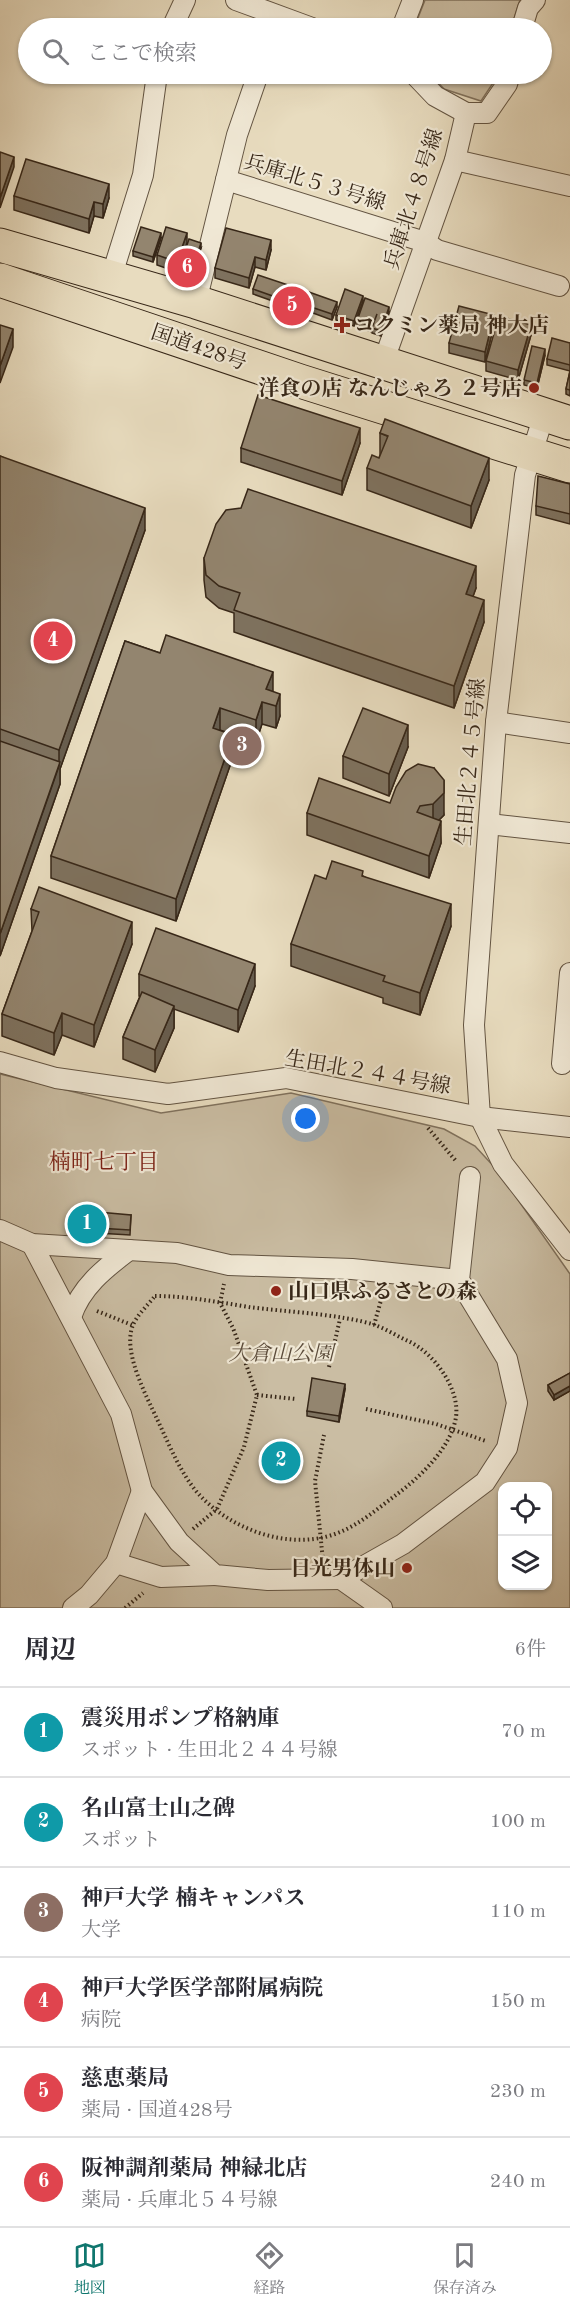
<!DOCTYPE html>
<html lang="ja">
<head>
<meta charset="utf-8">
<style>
  body { margin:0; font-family:"Old Standard TT","Noto Serif JP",serif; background:#f7f7f7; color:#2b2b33 }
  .controls { position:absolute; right:18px; bottom:18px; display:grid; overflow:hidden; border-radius:12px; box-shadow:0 2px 4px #0004 }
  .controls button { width:54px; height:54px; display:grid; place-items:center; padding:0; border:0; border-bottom:2px solid #e1e1e2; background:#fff; color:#2b2b33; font:30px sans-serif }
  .you { position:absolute; left:306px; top:1119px; width:21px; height:21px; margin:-15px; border:4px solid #fff; border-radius:50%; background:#1a73e8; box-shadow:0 0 0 9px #1a73e833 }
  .badge { display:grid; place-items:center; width:39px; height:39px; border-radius:50%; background:#0f766e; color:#fff; font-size:20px; font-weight:700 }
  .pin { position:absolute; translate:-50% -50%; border:3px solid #fff; box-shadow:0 2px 6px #0006 }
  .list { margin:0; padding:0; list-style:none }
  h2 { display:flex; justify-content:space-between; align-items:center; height:78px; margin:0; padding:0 24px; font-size:26px }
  h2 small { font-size:20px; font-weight:400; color:#7c7c81 }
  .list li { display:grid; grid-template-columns:39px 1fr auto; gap:18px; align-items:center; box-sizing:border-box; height:90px; padding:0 24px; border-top:2px solid #e1e1e2 }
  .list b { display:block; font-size:22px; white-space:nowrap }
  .list p { margin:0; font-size:20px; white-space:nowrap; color:#7c7c81 }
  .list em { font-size:20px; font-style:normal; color:#7c7c81 }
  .icon { flex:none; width:33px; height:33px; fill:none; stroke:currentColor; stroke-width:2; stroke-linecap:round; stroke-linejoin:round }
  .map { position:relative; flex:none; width:570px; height:1608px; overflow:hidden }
  .search { position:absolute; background:#fff; box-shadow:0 2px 4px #0004; left:18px; right:18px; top:18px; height:66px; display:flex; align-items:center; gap:15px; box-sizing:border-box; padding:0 21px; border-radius:33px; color:#7c7c81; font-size:22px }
  .sheet { height:618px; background:#fff }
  nav { display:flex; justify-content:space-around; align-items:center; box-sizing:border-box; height:84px; border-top:2px solid #e1e1e2; background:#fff; font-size:16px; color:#7c7c81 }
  nav a { display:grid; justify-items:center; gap:3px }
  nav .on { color:#0f766e }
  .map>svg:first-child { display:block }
</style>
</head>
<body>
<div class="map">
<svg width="570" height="1608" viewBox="0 0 570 1608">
  <rect width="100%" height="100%" fill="#e8dcbf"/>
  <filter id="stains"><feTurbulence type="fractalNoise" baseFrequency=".00333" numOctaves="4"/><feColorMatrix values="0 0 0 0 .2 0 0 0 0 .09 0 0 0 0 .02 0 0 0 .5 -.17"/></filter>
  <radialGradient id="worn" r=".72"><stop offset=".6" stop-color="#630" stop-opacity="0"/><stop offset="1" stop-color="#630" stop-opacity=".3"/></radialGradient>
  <!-- green -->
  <g fill="#cabda3" stroke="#80725e" stroke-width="1.5" fill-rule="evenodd">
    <polygon points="425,0 520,0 511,28 414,28"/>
    <polygon points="430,74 499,74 481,101 444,89"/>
    <path d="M0 1074 161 1113 291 1093 444 1129 475 1146 497 1170 570 1274V1608H0ZM502 1486H548V1586H502Z"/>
  </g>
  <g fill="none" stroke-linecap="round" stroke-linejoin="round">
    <!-- street casing -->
    <g stroke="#635442" stroke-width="22">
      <g id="street">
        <polyline points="236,0 312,28"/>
        <polyline points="172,28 185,0"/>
        <polyline points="402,28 413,0"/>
        <polyline points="522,28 528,8 535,0"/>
        <polyline points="414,74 435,96 466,113"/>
        <polyline points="455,160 570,186"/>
        <polyline points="226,180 425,242 437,250 559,286"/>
        <polyline points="111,278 143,175 157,74"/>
        <polyline points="196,302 237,135 258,74"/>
        <polyline points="383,363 455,160 466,113 487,113 507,84 510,74"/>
        <polyline points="544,415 525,475 496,722 474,1025 480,1117 503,1164 570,1250"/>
        <polyline points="496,722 570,733"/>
        <polyline points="489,824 570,833"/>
        <polyline points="0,1062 56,1078 168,1094 286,1078 480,1117 570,1127"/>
        <polyline points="562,1064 570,973"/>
        <polyline points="0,1230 32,1244 177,1253 229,1265 352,1269 459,1280"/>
        <polyline points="32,1244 121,1414 142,1491 179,1542 215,1575 268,1580 341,1579 403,1544 485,1482 507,1448 517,1403 507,1359 459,1280 470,1177"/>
        <path d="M71 1317C81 1287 104 1269 129 1250"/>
        <polyline points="116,1563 161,1577 215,1575"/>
        <polyline points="341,1579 382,1608"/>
        <polyline points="73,1608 89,1595 116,1563 142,1491"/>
      </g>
    </g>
    <!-- highway casing -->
    <g stroke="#372718" stroke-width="35">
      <g id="highway">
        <polyline points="0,245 196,302 570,423"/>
        <polyline points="0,280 300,381 570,466"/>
      </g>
    </g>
    <!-- path -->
    <g stroke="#372718" stroke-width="4" stroke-dasharray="1.5 3" stroke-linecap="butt">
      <polyline points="428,1128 456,1161"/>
      <path d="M155 1296C187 1296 217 1302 249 1307 286 1312 341 1314 375 1325 386 1329 397 1336 408 1341 433 1352 460 1388 456 1417 451 1448 420 1477 396 1495 377 1509 358 1526 335 1534 288 1551 228 1529 196 1491 179 1470 169 1444 157 1419 146 1395 122 1351 133 1325 137 1315 148 1305 155 1296Z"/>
      <polyline points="97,1311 132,1325"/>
      <polyline points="374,1325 383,1293"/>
      <polyline points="329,1367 340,1319"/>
      <polyline points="257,1395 296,1399"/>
      <polyline points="366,1409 436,1424 486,1441"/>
      <polyline points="193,1529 217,1509 244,1447 257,1395 233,1328 220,1303 224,1284"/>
      <polyline points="323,1561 315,1481 324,1435"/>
      <polyline points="125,1608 143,1593"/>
    </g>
    <!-- street -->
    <use href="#street" stroke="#f0e8d5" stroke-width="20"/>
    <!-- highway -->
    <use href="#highway" stroke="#e8dcbf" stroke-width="33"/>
  </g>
  <!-- wall -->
  <g fill="#7e725f" stroke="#372718" stroke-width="1.5">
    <polygon points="14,196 109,198 103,218 94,216 89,233 14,210"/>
    <polygon points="161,238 153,262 133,256 133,251"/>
    <polygon points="187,243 177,272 157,265 157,255"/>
    <polygon points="201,248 192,275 180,271 180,266"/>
    <polygon points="271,250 266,270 255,267 249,288 215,278 215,268"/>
    <polygon points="253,289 288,291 284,305 253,294"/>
    <polygon points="363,301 354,326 336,320 336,315"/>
    <polygon points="302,304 337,307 332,320 302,309"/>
    <polygon points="389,312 381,336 372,333 372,330 372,332 357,327 357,321"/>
    <polygon points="494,325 485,362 449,353 449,343"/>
    <polygon points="531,335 518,380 486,371 486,361"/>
    <polygon points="570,343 570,371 547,365 547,359"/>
    <polygon points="545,355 537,388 524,385 524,380"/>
    <polygon points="570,371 570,396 566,394 566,389"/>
    <polygon points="380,433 489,480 471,528 367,490 367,468 379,458 380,455"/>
    <polygon points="360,443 342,495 241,462 241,448"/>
    <polygon points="0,456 145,530 60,769 60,784 0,956"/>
    <polygon points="570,484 570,524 536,515 536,506"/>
    <polygon points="204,558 476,588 473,596 484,622 454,708 234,632 234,613 219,608 206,597 204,580"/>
    <polygon points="125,641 273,692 280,716 276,728 262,724 256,742 220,730 233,757 176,921 51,878 51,856"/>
    <polygon points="408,747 389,796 343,778 343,756"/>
    <polygon points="434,768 444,815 439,820 441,843 429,878 307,835 307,813 390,803"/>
    <polygon points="363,876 451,926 420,1015 383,1003 383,998 291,966 291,944 326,879"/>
    <polygon points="31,909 132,944 94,1047 62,1035 54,1055 2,1036 2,1014 32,931"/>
    <polygon points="139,974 255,986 238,1032 174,1009 174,1028 155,1072 123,1059 123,1037 140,996 139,996"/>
    <polygon points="131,1215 130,1235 97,1233 97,1228"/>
    <polygon points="92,1220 91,1229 82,1229 82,1223"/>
    <polygon points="570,1373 570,1391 554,1400 548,1391 548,1385"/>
    <polygon points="345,1389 339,1422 307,1416 307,1411"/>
  </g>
  <!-- shaded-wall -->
  <g fill="#675d4e" stroke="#372718" stroke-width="1.5">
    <polygon points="14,157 14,167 0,208 0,198"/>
    <polygon points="109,184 109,198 103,218 103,204"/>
    <polygon points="94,202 94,216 89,233 89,219"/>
    <polygon points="161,233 161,238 153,262 153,257"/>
    <polygon points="187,233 187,243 177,272 177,262"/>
    <polygon points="271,240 271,250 266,270 266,260"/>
    <polygon points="201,243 201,248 192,275 192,270"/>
    <polygon points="255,257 255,267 249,288 249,278"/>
    <polygon points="288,285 288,291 284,305 284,300"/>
    <polygon points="363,296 363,301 354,326 354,321"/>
    <polygon points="337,302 337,307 332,320 332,314"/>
    <polygon points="389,307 389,312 381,336 381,331"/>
    <polygon points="494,315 494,325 485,362 485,352"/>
    <polygon points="531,325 531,335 518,380 518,370"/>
    <polygon points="13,329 13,347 0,383 0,366"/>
    <polygon points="545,349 545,355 537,388 537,383"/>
    <polygon points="360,428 360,443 342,495 342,481"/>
    <polygon points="489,458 489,480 471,528 471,506"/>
    <polygon points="145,508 145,530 60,769 60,784 0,956 0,934 59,766 59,750"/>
    <polygon points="476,566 476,588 466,616 466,594"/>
    <polygon points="484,600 484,622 454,708 454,686"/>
    <polygon points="273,672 273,694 266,689"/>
    <polygon points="280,694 280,716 276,728 276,706"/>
    <polygon points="262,702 262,724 256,742 256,720"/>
    <polygon points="220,708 220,730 213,750 213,728"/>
    <polygon points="408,725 408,747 389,796 389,774"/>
    <polygon points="233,735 233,757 176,921 176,899"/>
    <polygon points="444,780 444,815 433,826 433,804"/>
    <polygon points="441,821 441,843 429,878 429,856"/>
    <polygon points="451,904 451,926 420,1015 420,993"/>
    <polygon points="132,922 132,944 94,1047 94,1025"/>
    <polygon points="255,964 255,986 238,1032 238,1010"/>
    <polygon points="174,1006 174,1028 155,1072 155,1050"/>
    <polygon points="62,1013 62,1035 54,1055 54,1033"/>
    <polygon points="345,1384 345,1389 339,1422 339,1416"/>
    <polygon points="570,1386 570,1391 554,1400 554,1395"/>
  </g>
  <!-- building -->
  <g fill="#93856f" stroke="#372718" stroke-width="1.5">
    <polygon points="0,152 14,157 0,198"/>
    <polygon points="26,159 109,184 103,204 94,202 89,219 14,196"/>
    <polygon points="141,227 161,233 153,257 133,251"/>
    <polygon points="166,227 187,233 177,262 157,255"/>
    <polygon points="226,228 271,240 266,260 255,257 249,278 215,268"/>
    <polygon points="189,239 201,243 192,270 180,266"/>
    <polygon points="258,275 288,285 284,300 253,289"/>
    <polygon points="345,289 363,296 354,321 336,315"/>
    <polygon points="306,291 337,302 332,314 302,304"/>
    <polygon points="365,298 389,307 381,331 372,328 377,314 372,327 357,321"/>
    <polygon points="459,306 494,315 485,352 449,343"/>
    <polygon points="499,316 531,325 518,370 486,361"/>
    <polygon points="0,325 13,329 0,366"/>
    <polygon points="552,338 570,343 570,365 547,359"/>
    <polygon points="532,346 545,349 537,383 524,380"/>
    <polygon points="570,371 570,390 566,389"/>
    <polygon points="258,395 360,428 342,481 241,448"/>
    <polygon points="385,419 489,458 471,506 367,468 372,455 379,458 388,436 380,433"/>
    <polygon points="0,456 145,508 59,750 0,729"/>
    <polygon points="538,476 570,484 570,514 536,506"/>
    <polygon points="248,489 476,566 466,594 484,600 454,686 234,610 240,593 219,586 206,575 204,558 216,524 226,510 241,508"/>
    <polygon points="166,635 273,672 266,689 280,694 276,706 262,702 256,720 220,708 213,728 233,735 176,899 51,856 125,641 160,653"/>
    <polygon points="363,708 408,725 389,774 343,756"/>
    <polygon points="0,741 60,762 0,934"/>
    <polygon points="418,764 434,768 444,780 444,793 433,804 420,806 417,812 441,821 429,856 307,813 319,778 390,803 396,787 406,771"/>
    <polygon points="332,861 363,871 362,876 451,904 420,993 383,981 385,976 291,944 315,875 326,879"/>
    <polygon points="39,887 132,922 94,1025 62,1013 54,1033 2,1014 39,912 31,909"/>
    <polygon points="156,928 255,964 238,1010 139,974"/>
    <polygon points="142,992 174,1006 155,1050 123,1037"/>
    <polygon points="98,1212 131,1215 130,1230 97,1228"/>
    <polygon points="83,1214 92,1215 91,1224 82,1223"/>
    <polygon points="570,1373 570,1386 554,1395 548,1385"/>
    <polygon points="312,1378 345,1384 339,1416 307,1411"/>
  </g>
  <!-- markers -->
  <g fill="#8f2418" stroke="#f0e8d5" stroke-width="2">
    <path d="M339 316h6v6h6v6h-6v6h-6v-6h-6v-6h6z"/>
    <circle cx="534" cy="388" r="6"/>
    <circle cx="276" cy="1291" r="6"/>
    <circle cx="407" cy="1568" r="6"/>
  </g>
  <g text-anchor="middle" stroke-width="4.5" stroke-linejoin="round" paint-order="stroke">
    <!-- street labels -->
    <g font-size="21" fill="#372718" stroke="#f0e8d5">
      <text transform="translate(315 182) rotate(17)" y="7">兵庫北５３号線</text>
      <text transform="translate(413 199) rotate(-72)" y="7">兵庫北４８号線</text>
      <text transform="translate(199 347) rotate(19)" y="7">国道428号</text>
      <text transform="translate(470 762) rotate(-85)" y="7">生田北２４５号線</text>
      <text transform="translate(368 1072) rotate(10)" y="7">生田北２４４号線</text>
    </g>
    <!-- poi labels -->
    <g font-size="21" font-weight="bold" fill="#372718" stroke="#f0e8d5" text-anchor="start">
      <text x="354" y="332">コクミン薬局 神大店</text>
      <text x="522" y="395" text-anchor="end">洋食の店 なんじゃろ ２号店</text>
      <text x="288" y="1298">山口県ふるさとの森</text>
      <text x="395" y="1575" text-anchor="end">日光男体山</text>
    </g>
    <!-- park labels -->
    <g font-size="21" font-style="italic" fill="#5c4c3b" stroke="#f0e8d5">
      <text x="281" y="1360">大倉山公園</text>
    </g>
    <!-- neighbourhood labels -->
    <g font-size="22" fill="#7a1f14" stroke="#f0e8d5">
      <text x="104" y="1169">楠町七丁目</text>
    </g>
  </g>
  <rect width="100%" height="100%" filter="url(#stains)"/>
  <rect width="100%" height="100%" fill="url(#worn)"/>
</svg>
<div class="controls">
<button><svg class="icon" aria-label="locate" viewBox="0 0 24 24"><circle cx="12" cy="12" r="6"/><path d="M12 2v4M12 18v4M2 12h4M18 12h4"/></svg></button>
<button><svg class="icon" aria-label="layers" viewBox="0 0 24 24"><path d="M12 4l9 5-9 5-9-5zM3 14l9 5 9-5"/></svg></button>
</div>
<div class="you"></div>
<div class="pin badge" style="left:87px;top:1224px;background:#0f9aa8">1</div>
<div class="pin badge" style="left:281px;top:1461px;background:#0f9aa8">2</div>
<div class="pin badge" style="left:242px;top:746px;background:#8d6e63">3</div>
<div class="pin badge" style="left:53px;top:641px;background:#e0444e">4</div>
<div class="pin badge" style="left:292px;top:306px;background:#e0444e">5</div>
<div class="pin badge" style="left:187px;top:268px;background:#e0444e">6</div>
<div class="search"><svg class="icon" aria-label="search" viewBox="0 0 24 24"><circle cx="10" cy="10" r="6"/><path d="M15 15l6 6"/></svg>ここで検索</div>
</div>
<section class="sheet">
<h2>周辺<small>6件</small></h2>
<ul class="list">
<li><span class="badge" style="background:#0f9aa8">1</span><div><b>震災用ポンプ格納庫</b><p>スポット · 生田北２４４号線</p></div><em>70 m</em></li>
<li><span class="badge" style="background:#0f9aa8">2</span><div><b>名山富士山之碑</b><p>スポット</p></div><em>100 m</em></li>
<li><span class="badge" style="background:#8d6e63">3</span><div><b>神戸大学 楠キャンパス</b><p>大学</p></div><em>110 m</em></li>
<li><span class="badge" style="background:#e0444e">4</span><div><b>神戸大学医学部附属病院</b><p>病院</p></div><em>150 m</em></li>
<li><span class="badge" style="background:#e0444e">5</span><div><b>慈恵薬局</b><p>薬局 · 国道428号</p></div><em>230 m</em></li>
<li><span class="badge" style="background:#e0444e">6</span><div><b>阪神調剤薬局 神緑北店</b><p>薬局 · 兵庫北５４号線</p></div><em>240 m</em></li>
</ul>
</section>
<nav>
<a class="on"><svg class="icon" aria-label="map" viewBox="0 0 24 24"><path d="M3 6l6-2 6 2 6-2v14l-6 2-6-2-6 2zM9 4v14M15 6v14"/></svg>地図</a>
<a><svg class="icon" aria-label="directions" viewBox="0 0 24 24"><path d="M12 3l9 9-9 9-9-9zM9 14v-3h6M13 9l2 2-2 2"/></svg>経路</a>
<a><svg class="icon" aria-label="saved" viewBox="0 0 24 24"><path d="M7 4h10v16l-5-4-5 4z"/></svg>保存済み</a>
</nav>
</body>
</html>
